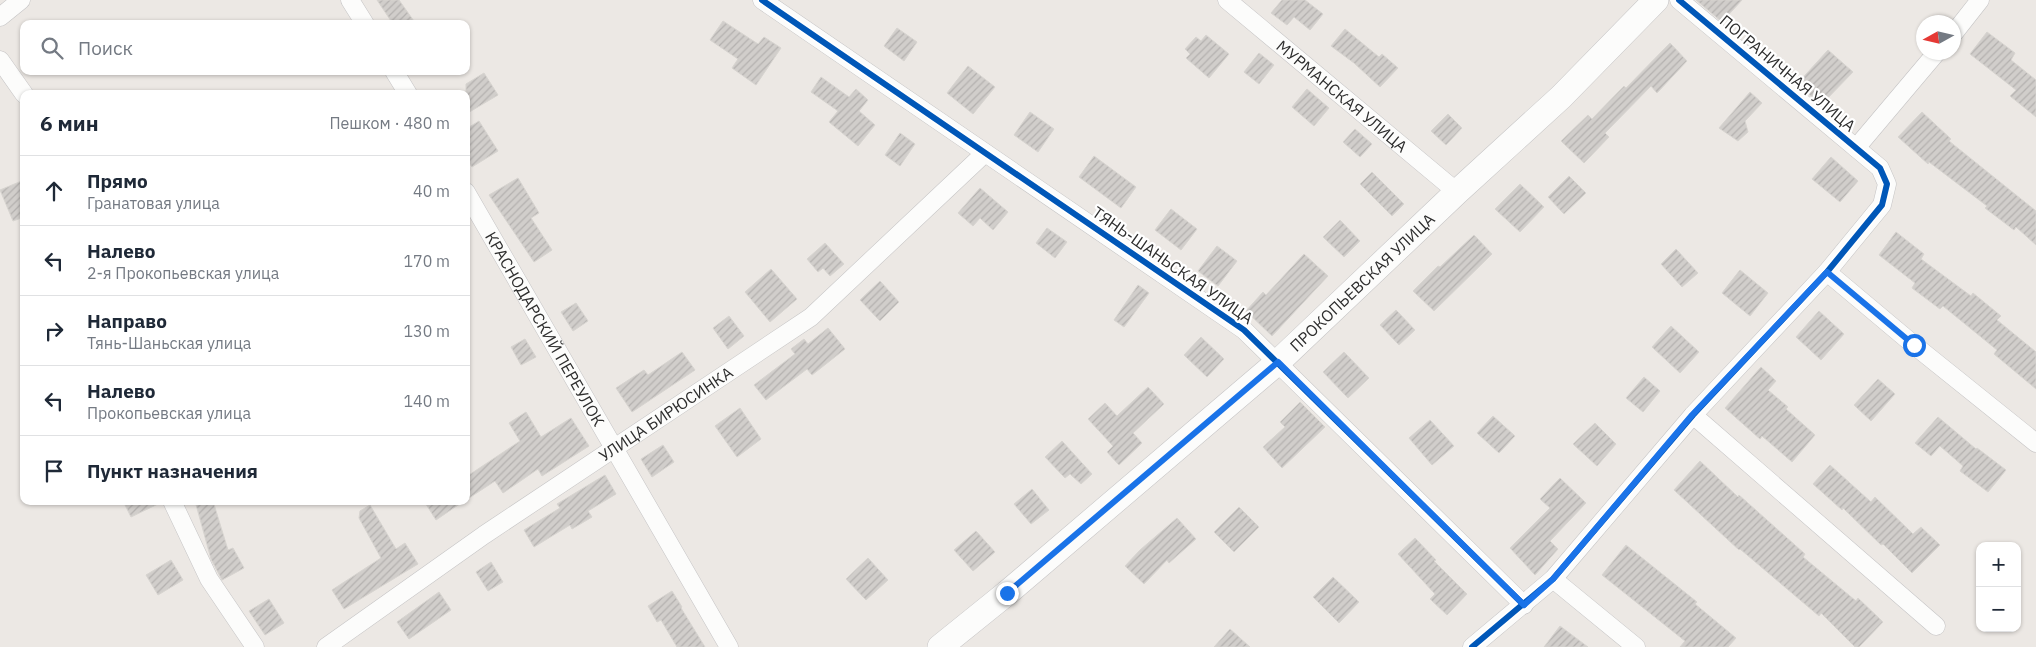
<!DOCTYPE html>
<html lang="ru">
<head>
<meta charset="utf-8">
<style>
  body { margin:0; font-family:"IBM Plex Sans",sans-serif; background:#f6f6f7; color:#1f2937 }
  .controls { position:absolute; right:15px; bottom:15px; display:grid; overflow:hidden; border-radius:10px; box-shadow:0 1px 4px #0004 }
  .controls button { width:45px; height:45px; display:grid; place-items:center; padding:0; border:0; border-bottom:1px solid #e0e1e3; background:#fff; color:#1f2937; font:25px sans-serif }
  .compass { position:absolute; left:1916px; top:15px; width:45px; height:45px; border-radius:50%; background:#fff; box-shadow:0 1px 4px #0004; rotate:262deg }
  .stop { position:absolute; width:15px; height:15px; margin:-11px; border:4px solid #1a73e8; border-radius:50%; background:#fff }
  .stop.end { background:#1a73e8; border-color:#fff; box-shadow:0 1px 5px #0008 }
  .list { margin:0; padding:0; list-style:none }
  h2 { display:flex; justify-content:space-between; align-items:center; height:65px; margin:0; padding:0 20px; font-size:21px }
  h2 small { font-size:16px; font-weight:400; color:#747a83 }
  .list li { display:grid; grid-template-columns:32px 1fr auto; gap:15px; align-items:center; box-sizing:border-box; height:70px; padding:0 20px; border-top:1px solid #e0e1e3 }
  .list b { display:block; font-size:19px; white-space:nowrap }
  .list p { margin:0; font-size:16px; white-space:nowrap; color:#747a83 }
  .list em { font-size:16px; font-style:normal; color:#747a83 }
  .icon { flex:none; width:28px; height:28px; fill:none; stroke:currentColor; stroke-width:2; stroke-linecap:round; stroke-linejoin:round }
  .map { position:relative; flex:none; width:2036px; height:647px; overflow:hidden }
  .search { position:absolute; background:#fff; box-shadow:0 1px 4px #0004; left:20px; top:20px; width:450px; height:55px; display:flex; align-items:center; gap:12px; box-sizing:border-box; padding:0 18px; border-radius:10px; color:#747a83; font-size:19px }
  .panel { position:absolute; background:#fff; box-shadow:0 1px 4px #0004; left:20px; top:90px; width:450px; height:415px; border-radius:10px }
  .map>svg:first-child { display:block }
</style>
</head>
<body>
<div class="map">
<svg width="2036" height="647" viewBox="0 0 2036 647">
  <defs>
    <pattern id="building-hatch" width="6" height="6" patternUnits="userSpaceOnUse" patternTransform="scale(1.25)"><rect width="6" height="6" fill="#d1cecb"/><path d="M-1 1l2-2M0 6l6-6M5 7l2-2" fill="none" stroke="#b4b1af"/></pattern>
  </defs>
  <rect width="100%" height="100%" fill="#ece8e4"/>
  <!-- building -->
  <g fill="url(#building-hatch)" stroke="#d7d4d0">
    <polygon points="377,0 399,0 416,24 393,24"/>
    <polygon points="1282,0 1305,0 1323,14 1310,30 1294,17 1287,25 1271,13"/>
    <polygon points="1696,0 1742,0 1722,22"/>
    <polygon points="723,21 758,44 764,37 781,48 756,85 732,68 738,59 710,40"/>
    <polygon points="897,28 917,42 904,61 884,46"/>
    <polygon points="1345,29 1379,57 1382,54 1398,68 1380,87 1354,63 1331,46"/>
    <polygon points="1987,32 2015,53 2011,60 2036,80 2036,117 2010,96 2016,90 1970,54"/>
    <polygon points="1206,35 1229,54 1209,78 1186,58 1190,54 1185,49 1196,37 1201,41"/>
    <polygon points="1670,43 1687,61 1657,93 1651,86 1605,133 1609,137 1584,163 1561,141 1588,115 1592,119 1624,86 1626,88"/>
    <polygon points="1828,50 1853,72 1821,105 1797,84"/>
    <polygon points="1259,53 1274,65 1259,84 1244,72"/>
    <polygon points="968,66 995,87 973,114 947,93"/>
    <polygon points="484,73 498,95 466,114 466,84"/>
    <polygon points="821,77 849,97 856,89 868,100 859,111 875,125 858,146 829,122 838,111 811,92"/>
    <polygon points="1307,89 1329,108 1314,126 1292,107"/>
    <polygon points="1750,92 1762,103 1745,121 1748,132 1738,141 1719,128"/>
    <polygon points="1030,112 1054,129 1038,152 1014,135"/>
    <polygon points="1922,112 1951,139 1949,141 2036,211 2036,245 2016,227 2014,230 1985,208 1987,206 1929,162 1928,164 1898,137"/>
    <polygon points="1448,114 1462,128 1446,145 1431,131"/>
    <polygon points="479,121 498,151 472,167 466,158 466,129"/>
    <polygon points="1355,129 1372,144 1360,157 1343,142"/>
    <polygon points="900,133 915,144 900,166 885,155"/>
    <polygon points="1094,156 1136,187 1121,208 1079,177"/>
    <polygon points="1831,157 1858,181 1840,202 1812,179"/>
    <polygon points="1372,172 1404,204 1392,216 1360,184"/>
    <polygon points="1569,176 1586,193 1564,214 1548,197"/>
    <polygon points="518,178 539,213 531,218 552,250 534,262 489,195"/>
    <polygon points="24,180 24,217 13,221 0,190"/>
    <polygon points="1520,184 1544,207 1520,232 1495,209"/>
    <polygon points="980,188 1008,212 993,230 980,218 973,226 958,213"/>
    <polygon points="1171,209 1197,229 1181,250 1155,230"/>
    <polygon points="1340,220 1360,241 1344,257 1323,237"/>
    <polygon points="1047,228 1067,242 1055,258 1036,243"/>
    <polygon points="1896,232 1924,254 1921,259 1971,296 1973,293 2001,316 1997,320 2036,352 2036,389 1994,354 1997,350 1943,306 1940,309 1912,288 1915,283 1879,255"/>
    <polygon points="1474,235 1492,254 1434,311 1413,291 1438,266 1440,267"/>
    <polygon points="825,243 844,264 830,276 823,268 818,272 807,259"/>
    <polygon points="1217,246 1237,261 1218,286 1198,271"/>
    <polygon points="1676,249 1698,273 1682,287 1661,264"/>
    <polygon points="1304,254 1328,276 1272,336 1246,311 1263,292 1266,295"/>
    <polygon points="771,269 797,299 770,322 745,292"/>
    <polygon points="1740,270 1768,293 1750,316 1722,293"/>
    <polygon points="880,281 899,302 880,321 860,300"/>
    <polygon points="1138,285 1149,293 1124,327 1114,320"/>
    <polygon points="576,303 588,321 573,331 561,312"/>
    <polygon points="1396,310 1415,330 1399,345 1380,325"/>
    <polygon points="1819,311 1844,334 1821,360 1796,337"/>
    <polygon points="729,316 744,336 728,349 713,328"/>
    <polygon points="1671,326 1699,352 1680,373 1652,347"/>
    <polygon points="828,328 845,349 812,375 807,369 766,400 754,385 795,354 791,349 804,339 808,344"/>
    <polygon points="1201,337 1224,359 1207,377 1184,355"/>
    <polygon points="525,339 536,357 521,365 511,347"/>
    <polygon points="682,352 695,370 632,412 616,388 644,370 648,375"/>
    <polygon points="1344,352 1369,378 1348,398 1323,372"/>
    <polygon points="1761,367 1776,381 1768,390 1788,407 1786,409 1815,435 1792,462 1762,436 1760,439 1725,408"/>
    <polygon points="1644,377 1660,391 1643,412 1626,398"/>
    <polygon points="1878,379 1895,394 1871,421 1854,405"/>
    <polygon points="1148,387 1164,404 1133,433 1142,443 1119,465 1107,452 1113,446 1088,419 1105,403 1117,416"/>
    <polygon points="1300,402 1325,427 1282,468 1263,447 1285,427 1280,422"/>
    <polygon points="740,408 761,439 737,457 715,426"/>
    <polygon points="526,412 541,437 571,418 589,446 542,476 538,469 503,493 495,481 466,500 466,477 520,441 509,423"/>
    <polygon points="1493,416 1515,436 1499,453 1477,433"/>
    <polygon points="1938,417 1976,449 1977,448 2006,470 1988,492 1960,471 1963,466 1940,446 1931,456 1915,443"/>
    <polygon points="1430,420 1454,446 1432,465 1409,438"/>
    <polygon points="1595,423 1616,444 1597,466 1573,444"/>
    <polygon points="1062,441 1092,474 1081,484 1070,474 1065,478 1045,457"/>
    <polygon points="663,445 674,462 652,477 641,459"/>
    <polygon points="1700,461 1738,497 1739,495 1805,554 1803,557 1856,601 1858,598 1883,622 1859,647 1855,647 1821,613 1819,616 1740,549 1739,550 1674,490"/>
    <polygon points="1830,465 1871,502 1875,497 1913,534 1921,527 1940,545 1912,573 1883,544 1881,545 1843,508 1842,510 1813,484"/>
    <polygon points="605,475 616,494 588,511 592,517 572,529 570,525 534,547 524,530 560,508 557,504"/>
    <polygon points="1560,478 1586,503 1550,541 1558,549 1535,575 1510,548 1550,508 1540,499"/>
    <polygon points="1032,489 1049,510 1031,524 1014,504"/>
    <polygon points="123,501 162,501 162,502 131,517"/>
    <polygon points="195,501 213,501 228,550 233,548 244,568 222,580 211,559"/>
    <polygon points="424,501 464,501 436,520"/>
    <polygon points="370,505 396,549 405,543 418,564 344,609 332,590 381,558 359,518 360,511"/>
    <polygon points="1239,507 1259,527 1234,552 1214,532"/>
    <polygon points="1177,518 1196,539 1169,563 1167,560 1144,584 1125,566 1140,550"/>
    <polygon points="976,531 995,552 973,571 954,550"/>
    <polygon points="1415,538 1436,560 1434,561 1467,594 1447,615 1430,599 1435,594 1398,554"/>
    <polygon points="1626,545 1697,602 1695,604 1736,638 1728,647 1680,647 1685,641 1602,575"/>
    <polygon points="868,558 888,580 866,600 846,579"/>
    <polygon points="171,560 183,580 158,595 146,575"/>
    <polygon points="491,562 503,582 488,591 476,572"/>
    <polygon points="1333,577 1359,602 1339,623 1313,597"/>
    <polygon points="672,591 682,607 681,608 705,647 677,647 661,620 657,622 648,606"/>
    <polygon points="439,592 451,610 409,639 397,622"/>
    <polygon points="269,599 284,623 265,635 249,611"/>
    <polygon points="1560,626 1588,647 1544,647"/>
    <polygon points="1230,629 1250,647 1214,647"/>
  </g>
  <g fill="none" stroke-linecap="round" stroke-linejoin="round">
    <!-- minor casing -->
    <g stroke="#c5c4c5" stroke-width="19">
      <g id="minor">
        <polyline points="350,0 365,24"/>
        <polyline points="762,0 1244,330 1524,605"/>
        <path id="s1" d="M1227 0 1457 192"/>
        <polyline points="0,17 21,0"/>
        <polyline points="1954,33 1980,0"/>
        <polyline points="0,60 24,94"/>
        <polyline points="394,71 408,94"/>
        <polyline points="1856,148 1937,52"/>
        <path id="s2" d="M466 192 729 647"/>
        <polyline points="1827,272 1914,345 2036,443"/>
        <polyline points="1693,415 1936,626"/>
        <polyline points="172,501 209,579 255,647"/>
        <polyline points="1553,579 1636,647"/>
        <path id="s3" d="M326 647 484 535 811 317 985 153"/>
        <polyline points="1472,647 1553,579 1693,415 1827,272 1882,205 1887,184 1880,168 1679,0"/>
      </g>
    </g>
    <!-- secondary casing -->
    <g stroke="#c5c4c5" stroke-width="26">
      <g id="secondary">
        <path id="s4" d="M940 647 1007 593 1278 362 1457 192 1561 97 1656 0"/>
      </g>
    </g>
    <!-- minor -->
    <use href="#minor" stroke="#fcfcfb" stroke-width="18"/>
    <!-- secondary -->
    <use href="#secondary" stroke="#fcfcfb" stroke-width="25"/>
    <!-- cycleway casing -->
    <g stroke="#fff" stroke-width="9">
      <g id="cycleway">
        <polyline points="762,0 1244,330 1524,605"/>
        <polyline points="1472,647 1553,579 1693,415 1827,272 1882,205 1887,184 1880,168 1679,0"/>
      </g>
    </g>
    <!-- cycleway -->
    <use href="#cycleway" stroke="#0057b8" stroke-width="6"/>
  </g>
  <g fill="none" stroke-linecap="round" stroke-linejoin="round">
    <!-- route -->
    <polyline stroke="#1a73e8" stroke-width="6" points="1007,593 1278,362 1524,605 1553,579 1692,415 1827,272 1914,345"/>
  </g>
  <g text-anchor="middle" stroke-width="4.5" stroke-linejoin="round" paint-order="stroke">
    <!-- street labels -->
    <g font-size="16" fill="#2e2e2e" stroke="#fff">
      <text transform="translate(1788 73) rotate(40)" y="6">ПОГРАНИЧНАЯ УЛИЦА</text>
      <text dy="6" stroke="none"><textPath href="#s1" startOffset="150">МУРМАНСКАЯ УЛИЦА</textPath></text>
      <text transform="translate(1173 265) rotate(35)" y="6">ТЯНЬ-ШАНЬСКАЯ УЛИЦА</text>
      <text dy="6" stroke="none"><textPath href="#s4" startOffset="558">ПРОКОПЬЕВСКАЯ УЛИЦА</textPath></text>
      <text dy="6" stroke="none"><textPath href="#s2" startOffset="158">КРАСНОДАРСКИЙ ПЕРЕУЛОК</textPath></text>
      <text dy="6" stroke="none"><textPath href="#s3" startOffset="412">УЛИЦА БИРЮСИНКА</textPath></text>
    </g>
  </g>
</svg>
<div class="controls">
<button>+</button>
<button>−</button>
</div>
<svg class="compass" viewBox="-18 -18 36 36"><path d="M0-13l5 13h-10z" fill="#e53935"/><path d="M0 13l5-13h-10z" fill="#747a83"/></svg>
<div class="stop" style="left:1914px;top:345px"></div>
<div class="stop end" style="left:1007px;top:593px"></div>
<div class="search"><svg class="icon" aria-label="search" viewBox="0 0 24 24"><circle cx="10" cy="10" r="6"/><path d="M15 15l6 6"/></svg>Поиск</div>
<section class="panel">
<h2>6 мин<small>Пешком · 480 m</small></h2>
<ul class="list">
<li><svg class="icon" aria-label="ahead" viewBox="0 0 24 24"><path d="M12 20V5M6 11l6-6 6 6"/></svg><div><b>Прямо</b><p>Гранатовая улица</p></div><em>40 m</em></li>
<li><svg class="icon" aria-label="left" viewBox="0 0 24 24"><path d="M17 20v-9H6M10 6l-5 5 5 5"/></svg><div><b>Налево</b><p>2-я Прокопьевская улица</p></div><em>170 m</em></li>
<li><svg class="icon" aria-label="right" viewBox="0 0 24 24"><path d="M7 20v-9h11M14 6l5 5-5 5"/></svg><div><b>Направо</b><p>Тянь-Шаньская улица</p></div><em>130 m</em></li>
<li><svg class="icon" aria-label="left" viewBox="0 0 24 24"><path d="M17 20v-9H6M10 6l-5 5 5 5"/></svg><div><b>Налево</b><p>Прокопьевская улица</p></div><em>140 m</em></li>
<li><svg class="icon" aria-label="arrive" viewBox="0 0 24 24"><path d="M6 21V4h12l-3 4 3 4H6"/></svg><div><b>Пункт назначения</b></div></li>
</ul>
</section>
</div>
</body>
</html>
